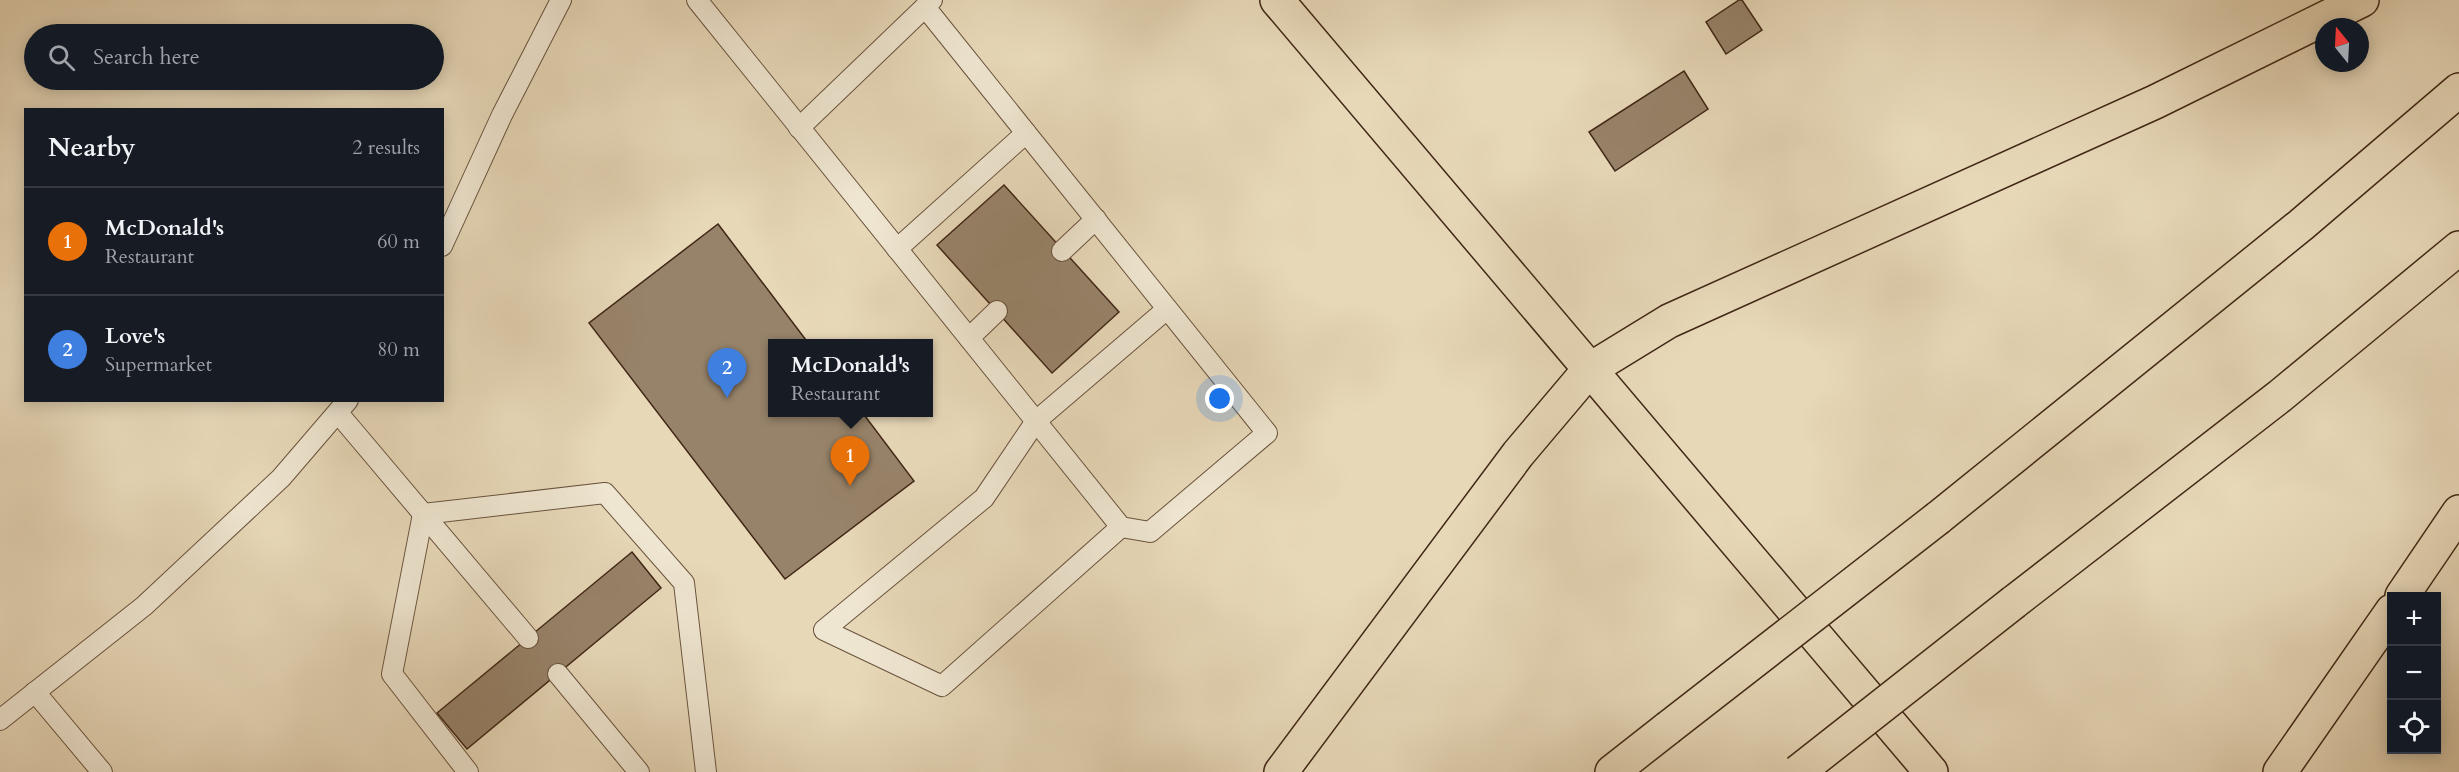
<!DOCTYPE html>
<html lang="en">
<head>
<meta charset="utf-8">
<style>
  body { margin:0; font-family:Cardo,serif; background:#20242c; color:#f1f3f6 }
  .controls { position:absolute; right:18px; bottom:18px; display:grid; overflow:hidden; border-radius:0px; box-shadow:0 3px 15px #0003 }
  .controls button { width:54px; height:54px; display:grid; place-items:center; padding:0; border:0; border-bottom:2px solid #363941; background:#171b24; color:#f1f3f6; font:30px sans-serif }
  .compass { position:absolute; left:2315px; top:18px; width:54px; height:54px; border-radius:50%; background:#171b24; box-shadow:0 3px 15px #0003; rotate:342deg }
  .you { position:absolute; left:1220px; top:399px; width:21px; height:21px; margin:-15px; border:4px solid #fff; border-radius:50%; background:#1a73e8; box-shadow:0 0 0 9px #1a73e833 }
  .badge { display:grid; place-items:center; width:39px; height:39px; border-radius:50%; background:#c59692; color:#fff; font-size:20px; font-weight:700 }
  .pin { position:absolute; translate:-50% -50px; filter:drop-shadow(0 2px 3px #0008) }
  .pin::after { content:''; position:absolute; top:32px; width:21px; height:18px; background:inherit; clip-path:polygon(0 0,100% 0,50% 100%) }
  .popup { position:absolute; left:768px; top:339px; width:165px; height:78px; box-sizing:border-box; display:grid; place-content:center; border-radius:0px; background:#171b24; filter:drop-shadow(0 2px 4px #0005); font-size:20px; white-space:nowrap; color:#9ea1a6 }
  .popup b { font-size:22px; color:#f1f3f6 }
  .popup::after { content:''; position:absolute; left:50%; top:100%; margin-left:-12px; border:12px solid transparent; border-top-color:#171b24 }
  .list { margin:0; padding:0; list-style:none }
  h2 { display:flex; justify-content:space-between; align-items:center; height:78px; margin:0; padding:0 24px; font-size:26px }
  h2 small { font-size:20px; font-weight:400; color:#9ea1a6 }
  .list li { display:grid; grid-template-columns:39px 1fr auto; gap:18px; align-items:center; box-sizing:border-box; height:108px; padding:0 24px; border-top:2px solid #363941 }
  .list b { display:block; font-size:22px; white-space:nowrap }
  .list p { margin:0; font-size:20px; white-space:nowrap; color:#9ea1a6 }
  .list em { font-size:20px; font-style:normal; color:#9ea1a6 }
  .icon { flex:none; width:33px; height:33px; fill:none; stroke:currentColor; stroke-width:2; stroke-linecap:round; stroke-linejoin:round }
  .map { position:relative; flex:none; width:2459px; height:772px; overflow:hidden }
  .search { position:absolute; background:#171b24; box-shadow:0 3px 15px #0003; left:24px; top:24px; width:420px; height:66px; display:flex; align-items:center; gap:15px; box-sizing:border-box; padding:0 21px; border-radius:33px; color:#9ea1a6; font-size:22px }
  .panel { position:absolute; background:#171b24; box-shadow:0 3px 15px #0003; left:24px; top:108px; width:420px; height:294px; border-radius:0px }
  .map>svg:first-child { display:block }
</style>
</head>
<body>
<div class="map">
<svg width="2459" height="772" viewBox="0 0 2459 772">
  <rect width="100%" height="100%" fill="#e7d8b8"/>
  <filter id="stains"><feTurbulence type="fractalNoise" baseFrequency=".00333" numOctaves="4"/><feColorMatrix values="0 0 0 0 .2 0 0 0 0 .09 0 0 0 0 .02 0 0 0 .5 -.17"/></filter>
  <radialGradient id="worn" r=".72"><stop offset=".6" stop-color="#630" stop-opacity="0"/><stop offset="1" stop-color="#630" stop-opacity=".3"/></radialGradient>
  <!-- building -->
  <g fill="#97836a" stroke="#412716" stroke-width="1.5">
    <polygon points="1739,0 1742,0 1762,30 1726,54 1706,22"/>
    <polygon points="1684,71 1708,109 1615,171 1589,132"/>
    <polygon points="1004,185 1119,312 1052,373 937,245"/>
    <polygon points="718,224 809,344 772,344 772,412 862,412 914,481 785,579 589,323"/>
    <polygon points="632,552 661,588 467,749 437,713"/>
  </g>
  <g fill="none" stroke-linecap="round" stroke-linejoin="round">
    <!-- lane casing -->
    <g stroke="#6a533e" stroke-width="22">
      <g id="lane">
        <polyline points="697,0 1121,527 1150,532 1267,433 925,7 932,0"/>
        <polyline points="799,128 925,7"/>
        <polyline points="442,246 502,115 561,0"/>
        <polyline points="897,249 1026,133"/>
        <polyline points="1062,251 1096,219"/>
        <polyline points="969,338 997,311"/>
        <polyline points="338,413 528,638"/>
        <polyline points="1121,527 942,686 824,630 984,498 1036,421 1167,309"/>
        <polyline points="558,674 639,772"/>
        <polyline points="35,692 102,772"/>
        <polyline points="0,720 144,606 281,478 348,400"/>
        <polyline points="468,772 392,674 423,514 605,493 684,583 706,772"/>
      </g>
    </g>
    <!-- primary casing -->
    <g stroke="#412716" stroke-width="36">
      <polyline id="primary" points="1277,0 1931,772"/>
    </g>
    <!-- highway casing -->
    <g stroke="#412716" stroke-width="36">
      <g id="highway">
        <polyline points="1938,518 2301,225 2459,90"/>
        <polyline points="2402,596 2459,512"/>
        <polyline points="2014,602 2280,396 2459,248"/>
        <polyline points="1281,772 1518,454 1589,370 1669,321 2155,102 2362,0"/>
        <polyline points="1612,772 1668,728"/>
        <polyline points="2280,772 2392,611"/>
      </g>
    </g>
    <!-- lane -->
    <use href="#lane" stroke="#efe6d1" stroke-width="20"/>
    <!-- primary -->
    <use href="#primary" stroke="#e7d8b8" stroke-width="33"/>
    <!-- highway -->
    <use href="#highway" stroke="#e7d8b8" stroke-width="33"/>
    <!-- highway-bridge casing -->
    <g stroke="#412716" stroke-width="36" stroke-linecap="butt">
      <g id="highway-bridge">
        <polyline points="1668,728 1938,518"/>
        <polyline points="1798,772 2014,602"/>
      </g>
    </g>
    <!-- highway-bridge -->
    <use href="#highway-bridge" stroke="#e7d8b8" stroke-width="33"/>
  </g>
  <rect width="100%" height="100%" filter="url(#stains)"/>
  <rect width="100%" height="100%" fill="url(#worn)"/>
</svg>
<div class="controls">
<button>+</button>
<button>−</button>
<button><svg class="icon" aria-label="locate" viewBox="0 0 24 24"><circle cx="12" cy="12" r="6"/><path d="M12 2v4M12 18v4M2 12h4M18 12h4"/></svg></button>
</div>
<svg class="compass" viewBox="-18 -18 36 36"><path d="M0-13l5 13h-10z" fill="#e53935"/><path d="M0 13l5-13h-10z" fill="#9ea1a6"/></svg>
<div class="you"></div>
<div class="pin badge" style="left:850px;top:486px;background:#e8710a">1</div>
<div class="popup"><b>McDonald's</b>Restaurant</div>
<div class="pin badge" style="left:727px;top:398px;background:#3f7fe0">2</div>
<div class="search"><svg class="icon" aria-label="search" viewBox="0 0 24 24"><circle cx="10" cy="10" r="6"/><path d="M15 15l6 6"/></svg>Search here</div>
<section class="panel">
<h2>Nearby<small>2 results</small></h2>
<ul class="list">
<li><span class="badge" style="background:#e8710a">1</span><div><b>McDonald's</b><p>Restaurant</p></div><em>60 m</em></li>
<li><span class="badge" style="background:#3f7fe0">2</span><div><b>Love's</b><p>Supermarket</p></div><em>80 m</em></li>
</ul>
</section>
</div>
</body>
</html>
